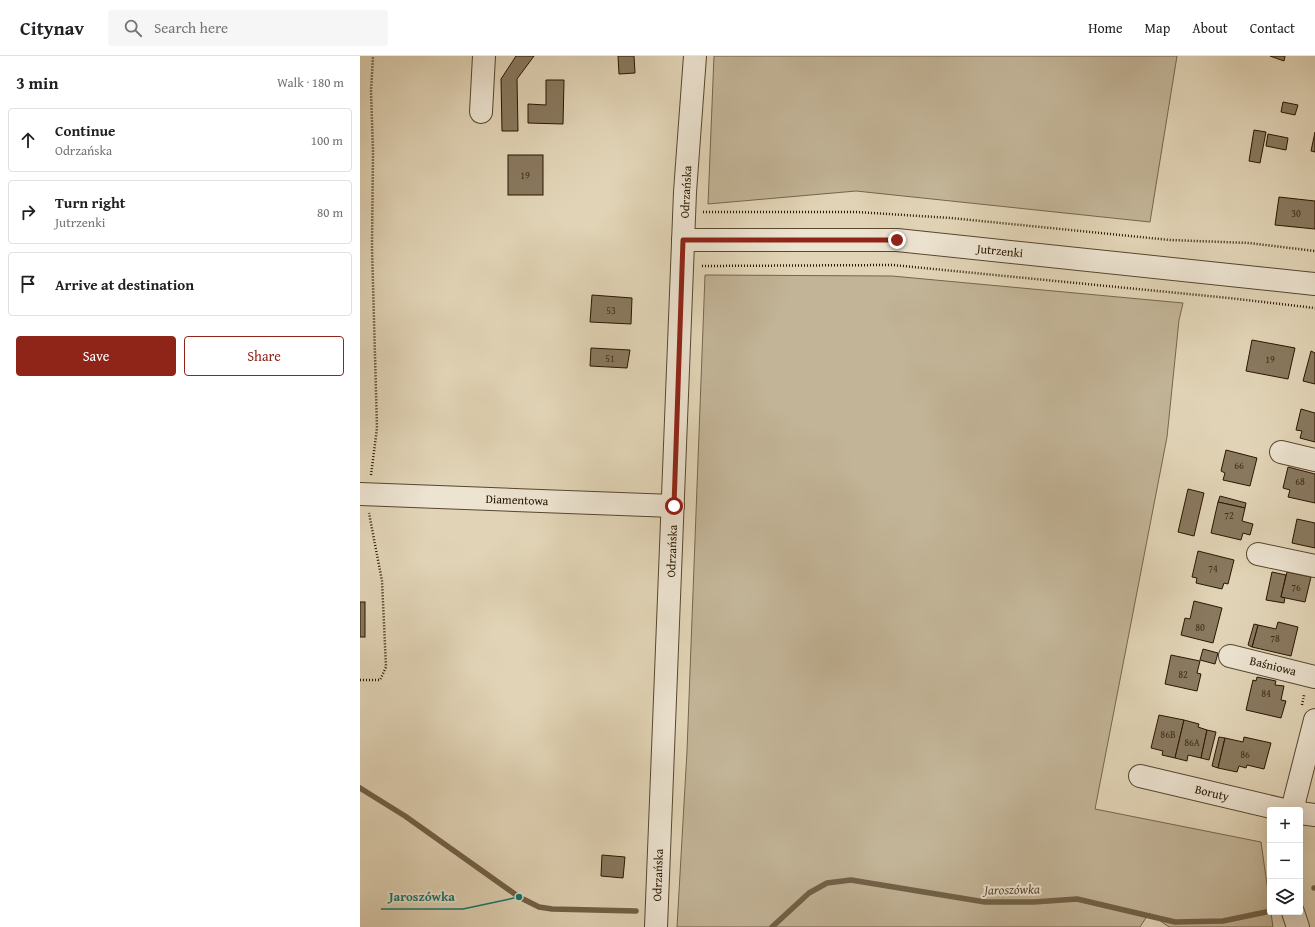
<!DOCTYPE html>
<html lang="en">
<head>
<meta charset="utf-8">
<style>
  body { margin:0; font-family:"Gentium Book Plus",serif; background:#f6f6f6; color:#202124 }
  .controls { position:absolute; right:12px; bottom:12px; display:grid; overflow:hidden; border-radius:4px; box-shadow:0 4px 16px #0002 }
  .controls button { width:36px; height:36px; display:grid; place-items:center; padding:0; border:0; border-bottom:1px solid #e0e0e0; background:#fff; color:#202124; font:20px sans-serif }
  .stop { position:absolute; width:12px; height:12px; margin:-9px; border:3px solid #8f2418; border-radius:50%; background:#fff }
  .stop.end { background:#8f2418; border-color:#fff; box-shadow:0 1px 4px #0008 }
  .list { margin:0; padding:0; list-style:none }
  h2 { display:flex; justify-content:space-between; align-items:center; height:52px; margin:0; padding:0 16px; font-size:17px }
  h2 small { font-size:13px; font-weight:400; color:#757577 }
  .list li { display:grid; grid-template-columns:26px 1fr auto; gap:12px; align-items:center; box-sizing:border-box; height:64px; margin:0 8px 8px; padding:0 8px; border:1px solid #e0e0e0; border-radius:4px }
  .list b { display:block; font-size:15px; white-space:nowrap }
  .list p { margin:0; font-size:13px; white-space:nowrap; color:#757577 }
  .list em { font-size:13px; font-style:normal; color:#757577 }
  .actions { display:flex; gap:8px; padding:12px 16px }
  .actions a { flex:1; padding:9px 0; border:1px solid #8f2418; border-radius:4px; text-align:center; font-size:14px; color:#8f2418 }
  .actions .main { background:#8f2418; color:#fff }
  .icon { flex:none; width:22px; height:22px; fill:none; stroke:currentColor; stroke-width:2; stroke-linecap:round; stroke-linejoin:round }
  .map { position:relative; flex:none; width:955px; height:871px; overflow:hidden }
  header { display:flex; align-items:center; gap:24px; box-sizing:border-box; height:56px; padding:0 20px; background:#fff; border-bottom:1px solid #e0e0e0 }
  header strong { font-size:19px }
  nav { display:flex; gap:22px; margin-inline-start:auto; font-size:14px }
  .search { width:280px; height:36px; background:#f6f6f6; display:flex; align-items:center; gap:10px; box-sizing:border-box; padding:0 14px; border-radius:4px; color:#757577; font-size:15px }
  main { display:flex }
  aside { flex:1; background:#fff }
  .map>svg:first-child { display:block }
</style>
</head>
<body>
<header>
<strong>Citynav</strong>
<div class="search"><svg class="icon" aria-label="search" viewBox="0 0 24 24"><circle cx="10" cy="10" r="6"/><path d="M15 15l6 6"/></svg>Search here</div>
<nav><a>Home</a><a>Map</a><a>About</a><a>Contact</a></nav>
</header>
<main>
<aside>
<h2>3 min<small>Walk · 180 m</small></h2>
<ul class="list">
<li><svg class="icon" aria-label="ahead" viewBox="0 0 24 24"><path d="M12 20V5M6 11l6-6 6 6"/></svg><div><b>Continue</b><p>Odrzańska</p></div><em>100 m</em></li>
<li><svg class="icon" aria-label="right" viewBox="0 0 24 24"><path d="M7 20v-9h11M14 6l5 5-5 5"/></svg><div><b>Turn right</b><p>Jutrzenki</p></div><em>80 m</em></li>
<li><svg class="icon" aria-label="arrive" viewBox="0 0 24 24"><path d="M6 21V4h12l-3 4 3 4H6"/></svg><div><b>Arrive at destination</b></div></li>
</ul>
<div class="actions"><a class="main">Save</a><a>Share</a></div>
</aside>
<div class="map">
<svg width="955" height="871" viewBox="0 0 955 871">
  <rect width="100%" height="100%" fill="#e1d4b6"/>
  <filter id="stains"><feTurbulence type="fractalNoise" baseFrequency=".005" numOctaves="4"/><feColorMatrix values="0 0 0 0 .2 0 0 0 0 .09 0 0 0 0 .02 0 0 0 .5 -.17"/></filter>
  <radialGradient id="worn" r=".72"><stop offset=".6" stop-color="#630" stop-opacity="0"/><stop offset="1" stop-color="#630" stop-opacity=".3"/></radialGradient>
  <!-- green -->
  <g fill="#c2b497" stroke="#76654c">
    <polygon points="354,0 817,0 790,166 496,135 348,148"/>
    <polygon points="345,219 532,220 823,247 819,264 807,381 735,753 901,786 913,871 809,871 789,857 780,871 317,871 327,695"/>
  </g>
  <g fill="none" stroke-linecap="round" stroke-linejoin="round">
    <!-- stream -->
    <g stroke="#726148" stroke-width="5.5">
      <polyline points="0,732 45,760 159,841 179,851 192,853 276,855"/>
      <polyline points="954,832 955,832"/>
      <polyline points="412,871 449,837 467,827 491,824 625,846 674,846 717,843 815,866 863,865 906,856"/>
    </g>
  </g>
  <!-- building -->
  <g fill="#89795f" stroke="#291601">
    <polygon points="156,0 174,0 157,23 158,75 142,75 141,23"/>
    <polygon points="258,0 274,0 275,17 259,18"/>
    <polygon points="910,0 925,0 924,5"/>
    <polygon points="186,24 204,24 203,68 168,67 168,48 186,49"/>
    <polygon points="923,46 938,49 935,59 921,56"/>
    <polygon points="894,74 906,76 900,107 889,105"/>
    <polygon points="955,76 955,96 951,95"/>
    <polygon points="908,78 928,82 926,94 906,90"/>
    <rect x="148" y="99" width="35" height="40"/>
    <polygon points="919,141 955,145 955,173 915,169"/>
    <polygon points="232,239 272,242 271,268 230,266"/>
    <polygon points="892,284 935,292 928,323 886,315"/>
    <polygon points="231,292 270,294 267,312 230,310"/>
    <polygon points="951,295 955,297 955,328 943,325"/>
    <polygon points="941,353 955,357 955,386 940,382 942,375 936,374"/>
    <polygon points="866,394 897,402 890,430 863,424 865,417 861,415"/>
    <polygon points="928,411 955,418 955,447 928,441 930,434 923,432"/>
    <polygon points="828,433 844,437 834,480 818,476"/>
    <polygon points="860,440 886,447 885,452 858,446"/>
    <polygon points="858,446 885,452 882,465 893,468 890,479 883,477 881,484 851,477"/>
    <polygon points="937,463 955,467 955,492 932,487"/>
    <polygon points="838,495 874,504 868,528 864,527 862,533 836,527 837,522 832,521"/>
    <polygon points="912,516 926,519 921,541 925,541 924,547 906,544"/>
    <polygon points="927,516 951,521 945,546 921,541"/>
    <polygon points="834,545 862,552 853,587 821,579 825,562 830,563"/>
    <rect x="0" y="546" width="5" height="35"/>
    <polygon points="918,566 938,571 931,600 892,591 898,569 916,573"/>
    <polygon points="894,568 898,569 892,591 888,589"/>
    <polygon points="843,593 858,597 855,608 840,604"/>
    <polygon points="811,599 840,605 837,617 841,618 837,635 805,628"/>
    <polygon points="897,621 916,625 915,629 924,630 921,644 926,645 921,662 886,654 893,624 896,625"/>
    <polygon points="799,659 824,664 815,702 802,699 803,695 791,692"/>
    <polygon points="824,664 839,668 838,671 847,674 841,702 828,699 827,705 815,702"/>
    <polygon points="847,674 856,676 849,704 841,702"/>
    <polygon points="859,681 865,682 858,712 852,710"/>
    <polygon points="884,681 911,687 904,713 887,709 886,712 879,710 877,716 858,712 865,682 883,686"/>
    <polygon points="242,799 265,801 263,822 241,820"/>
  </g>
  <g fill="none" stroke-linecap="round" stroke-linejoin="round">
    <!-- minor casing -->
    <g stroke="#57462e" stroke-width="24">
      <g id="minor">
        <polyline points="121,56 124,0"/>
        <polyline points="323,184 537,184 955,228"/>
        <polyline points="921,396 955,404"/>
        <polyline points="0,438 313,450"/>
        <polyline points="898,498 955,510"/>
        <polyline points="870,600 955,621"/>
        <polyline points="780,720 924,754"/>
        <polyline points="932,754 955,664"/>
        <polyline points="940,757 955,759"/>
        <polyline points="933,856 938,871"/>
        <polyline points="296,871 325,136 335,0"/>
      </g>
    </g>
    <!-- path -->
    <g stroke="#291601" stroke-width="2.5" stroke-dasharray="1 2" stroke-linecap="butt">
      <polyline points="343,156 497,156 591,162 810,184 889,187 955,195"/>
      <polyline points="342,210 533,209 869,242 955,252"/>
      <polyline points="11,419 17,372 12,191 13,95 11,35 13,0"/>
      <polyline points="0,624 20,624 26,611 22,525 9,457"/>
      <polyline points="942,649 944,639"/>
    </g>
    <!-- minor -->
    <use href="#minor" stroke="#ece3d0" stroke-width="22"/>
  </g>
  <g fill="none" stroke-linecap="round" stroke-linejoin="round">
    <!-- route -->
    <polyline stroke="#8f2418" stroke-width="5" points="314,450 323,184 537,184"/>
  </g>
  <g text-anchor="middle" stroke-width="4" stroke-linejoin="round" paint-order="stroke">
    <!-- number labels -->
    <g font-size="10" fill="#412f18">
      <text x="165" y="123">19</text>
      <text x="936" y="161">30</text>
      <text x="251" y="258">53</text>
      <text x="250" y="306">51</text>
      <text x="910" y="307">19</text>
      <text x="879" y="413">66</text>
      <text x="940" y="429">68</text>
      <text x="869" y="463">72</text>
      <text x="853" y="516">74</text>
      <text x="936" y="535">76</text>
      <text x="840" y="575">80</text>
      <text x="915" y="586">78</text>
      <text x="823" y="622">82</text>
      <text x="906" y="641">84</text>
      <text x="808" y="682">86B</text>
      <text x="832" y="690">86A</text>
      <text x="885" y="702">86</text>
    </g>
    <!-- street labels -->
    <g font-size="12" fill="#291601" stroke="#ece3d0">
      <text transform="translate(326 136) rotate(-87)" y="4">Odrzańska</text>
      <text transform="translate(640 195) rotate(6)" y="4">Jutrzenki</text>
      <text transform="translate(157 444) rotate(2)" y="4">Diamentowa</text>
      <text transform="translate(312 495) rotate(-88)" y="4">Odrzańska</text>
      <text transform="translate(913 610) rotate(14)" y="4">Baśniowa</text>
      <text transform="translate(852 737) rotate(14)" y="4">Boruty</text>
      <text transform="translate(298 819) rotate(-88)" y="4">Odrzańska</text>
    </g>
    <!-- water labels -->
    <g font-size="13" font-style="italic" fill="#594831" stroke="#ece3d0">
      <text transform="translate(652 833) rotate(-1)" y="5">Jaroszówka</text>
    </g>
  </g>
  <!-- callouts -->
  <path fill="none" stroke="#0f766e" stroke-width="1.5" d="M159 841L103 853H21"/>
  <circle fill="#0f766e" stroke="#ece3d0" stroke-width="1.5" cx="159" cy="841" r="4"/>
  <g font-size="13" text-anchor="middle" font-weight="bold" fill="#0f766e" stroke="#ece3d0" stroke-width="4" stroke-linejoin="round" paint-order="stroke">
    <text x="62" y="845">Jaroszówka</text>
  </g>
  <rect width="100%" height="100%" filter="url(#stains)"/>
  <rect width="100%" height="100%" fill="url(#worn)"/>
</svg>
<div class="controls">
<button>+</button>
<button>−</button>
<button><svg class="icon" aria-label="layers" viewBox="0 0 24 24"><path d="M12 4l9 5-9 5-9-5zM3 14l9 5 9-5"/></svg></button>
</div>
<div class="stop" style="left:314px;top:450px"></div>
<div class="stop end" style="left:537px;top:184px"></div>
</div>
</main>
</body>
</html>
